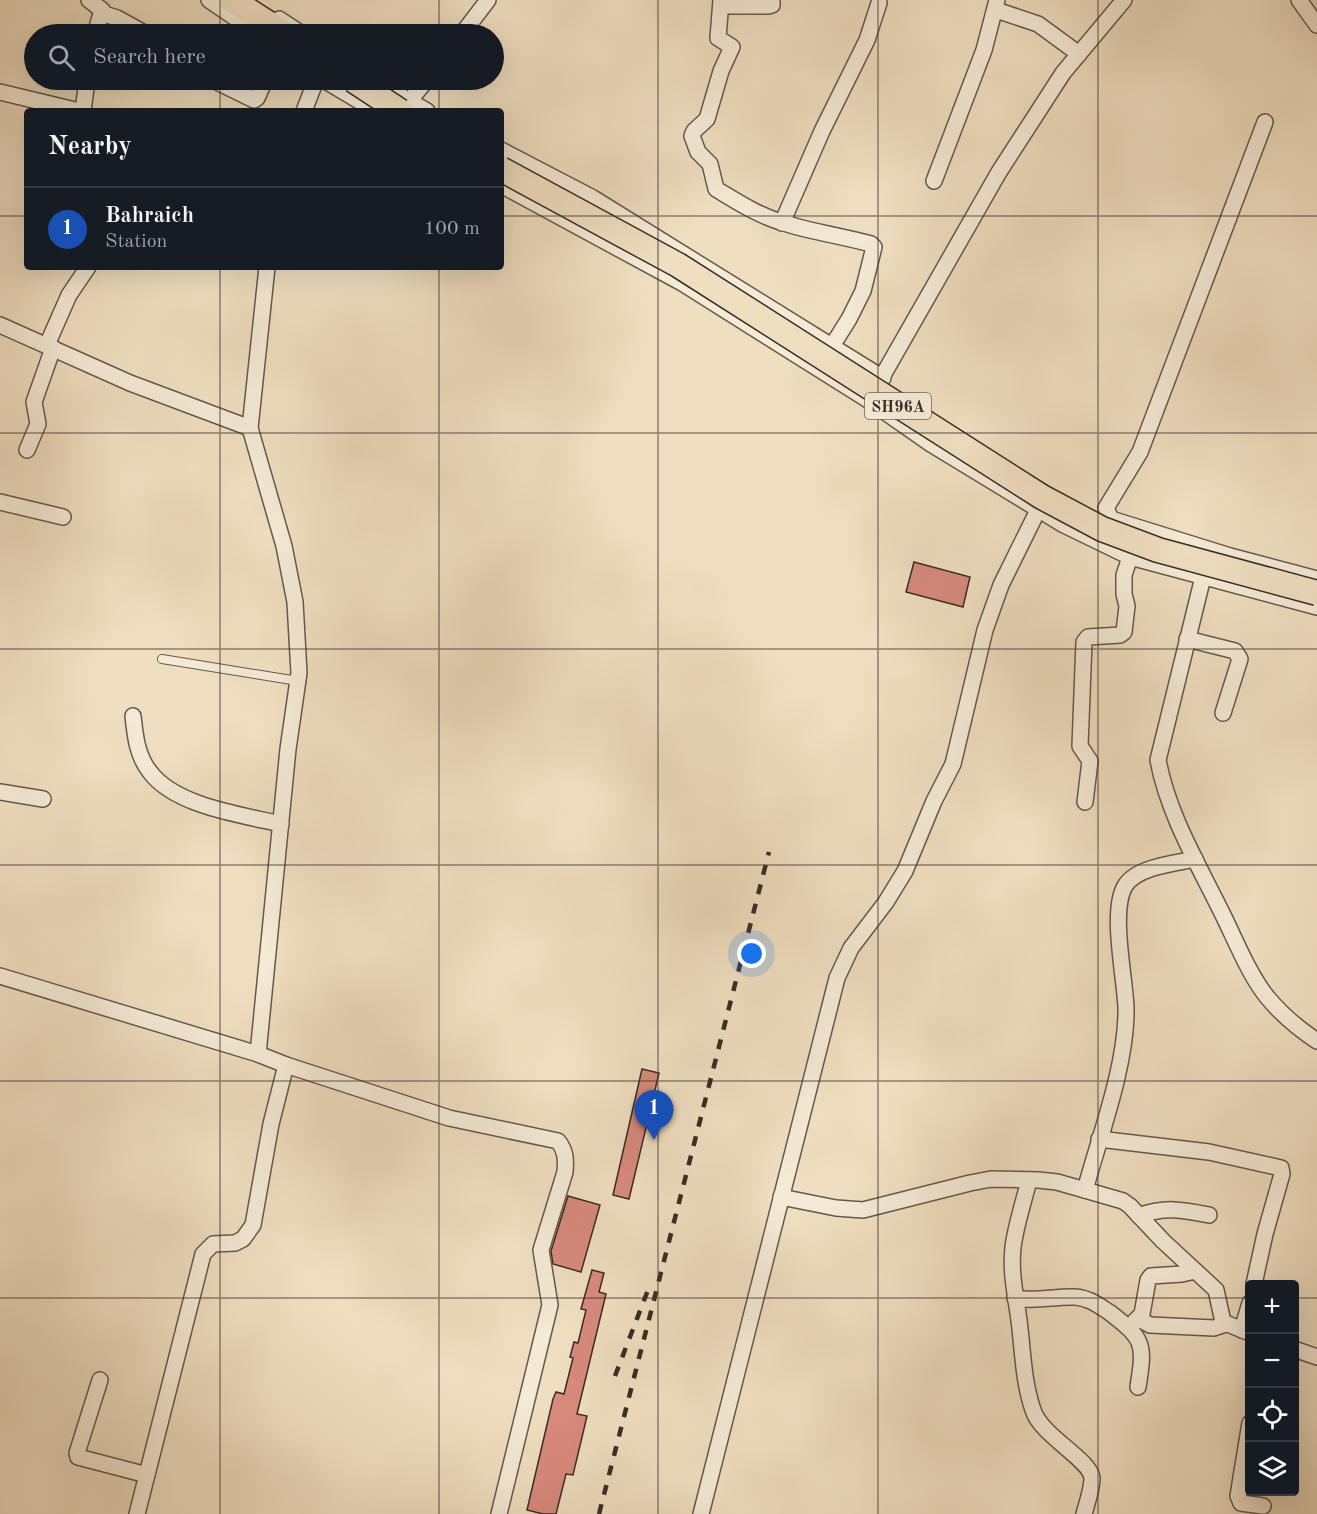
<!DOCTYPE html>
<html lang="en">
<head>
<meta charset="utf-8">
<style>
  body { margin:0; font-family:"Old Standard TT",serif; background:#242831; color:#f1f3f6 }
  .controls { position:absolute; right:18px; bottom:18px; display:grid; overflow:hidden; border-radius:6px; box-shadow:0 6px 24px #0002 }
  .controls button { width:54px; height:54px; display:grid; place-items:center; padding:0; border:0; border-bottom:2px solid #363941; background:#171b24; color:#f1f3f6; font:30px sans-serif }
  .you { position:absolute; left:752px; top:954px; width:21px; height:21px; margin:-15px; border:4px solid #fff; border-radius:50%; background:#1a73e8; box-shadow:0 0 0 9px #1a73e833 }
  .badge { display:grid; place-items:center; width:39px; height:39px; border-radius:50%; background:#db2777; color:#fff; font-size:20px; font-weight:700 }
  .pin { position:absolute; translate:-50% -50px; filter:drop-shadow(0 2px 3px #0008) }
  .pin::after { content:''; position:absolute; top:32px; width:21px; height:18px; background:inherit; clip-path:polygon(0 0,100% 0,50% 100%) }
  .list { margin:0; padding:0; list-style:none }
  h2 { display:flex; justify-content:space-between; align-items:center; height:78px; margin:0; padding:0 24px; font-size:26px }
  h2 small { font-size:20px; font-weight:400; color:#9ea1a6 }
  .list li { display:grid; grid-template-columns:39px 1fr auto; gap:18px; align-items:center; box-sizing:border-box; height:84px; padding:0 24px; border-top:2px solid #363941 }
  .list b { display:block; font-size:22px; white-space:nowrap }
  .list p { margin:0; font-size:20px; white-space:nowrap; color:#9ea1a6 }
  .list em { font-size:20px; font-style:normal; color:#9ea1a6 }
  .icon { flex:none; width:33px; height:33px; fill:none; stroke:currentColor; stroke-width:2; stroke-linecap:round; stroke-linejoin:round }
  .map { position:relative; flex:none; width:1317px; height:1514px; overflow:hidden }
  .search { position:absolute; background:#171b24; box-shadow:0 6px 24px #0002; left:24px; top:24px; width:480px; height:66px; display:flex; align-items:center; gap:15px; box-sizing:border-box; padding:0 21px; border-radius:33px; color:#9ea1a6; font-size:22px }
  .panel { position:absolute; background:#171b24; box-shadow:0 6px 24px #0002; left:24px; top:108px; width:480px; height:162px; border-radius:6px }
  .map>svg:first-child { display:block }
</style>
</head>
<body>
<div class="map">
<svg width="1317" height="1514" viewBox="0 0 1317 1514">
  <rect width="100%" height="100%" fill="#efdec0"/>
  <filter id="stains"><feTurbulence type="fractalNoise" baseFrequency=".00333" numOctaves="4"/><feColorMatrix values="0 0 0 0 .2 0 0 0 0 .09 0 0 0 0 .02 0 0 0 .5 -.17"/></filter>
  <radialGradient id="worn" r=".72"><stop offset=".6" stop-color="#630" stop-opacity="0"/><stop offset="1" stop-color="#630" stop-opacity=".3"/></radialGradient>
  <!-- building -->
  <g fill="#d88a7d" stroke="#3a2c26" stroke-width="1.5">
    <polygon points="914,562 970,577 963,607 906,592"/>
    <polygon points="642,1069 659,1073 629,1199 613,1195"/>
    <polygon points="568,1196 600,1205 581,1272 553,1264 551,1251"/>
    <polygon points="592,1270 604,1273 599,1292 606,1294 577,1414 587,1416 573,1475 566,1474 556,1514 543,1514 527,1510 553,1399 556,1392 564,1394 573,1358 570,1357 574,1342 578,1343 586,1310 581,1309"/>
  </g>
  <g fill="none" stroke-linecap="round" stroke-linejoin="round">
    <!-- service casing -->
    <g stroke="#67584c" stroke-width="10">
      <polyline id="service" points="162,659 298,681"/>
    </g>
    <!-- minor casing -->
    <g stroke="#67584c" stroke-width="18">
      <g id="minor">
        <polyline points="89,0 102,10 95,34"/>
        <polyline points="209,0 259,34"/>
        <path d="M721 0 718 38 732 47 721 71 707 119 694 131 692 136 698 152 710 164 716 189C738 202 759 216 784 223 812 232 842 236 871 244L874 247 863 291 849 319 832 346"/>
        <polyline points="1299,0 1317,25"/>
        <polyline points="721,6 769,6 772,5 772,0"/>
        <polyline points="996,10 1038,24 1079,54"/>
        <polyline points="101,13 117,18 146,34"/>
        <polyline points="279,19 302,34"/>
        <polyline points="462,34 488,0"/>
        <polyline points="213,80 254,100 257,98 265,80"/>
        <polyline points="324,80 376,111"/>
        <polyline points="373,80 427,111"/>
        <polyline points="0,92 79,111"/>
        <polyline points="404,107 427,80"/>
        <polyline points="83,111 87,80"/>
        <polyline points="304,111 316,80"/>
        <polyline points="1265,122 1140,452 1106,508 1111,519 1230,556 1317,579"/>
        <polyline points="501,150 593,198 883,378"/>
        <polyline points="934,181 984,50 997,0"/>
        <polyline points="501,185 682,283 868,400 931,444 1064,525 1130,557 1317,607"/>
        <polyline points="782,223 822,131 867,40 879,3"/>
        <polyline points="0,325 130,383 250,428"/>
        <polyline points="47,345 69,295 88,267"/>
        <polyline points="870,398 999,172 1063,73 1124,0"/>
        <polyline points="27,450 38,424 34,402 53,348"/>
        <polyline points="0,502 63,517"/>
        <path d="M1203 577 1158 760C1168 814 1198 864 1222 913 1235 939 1250 977 1268 998 1282 1015 1299 1029 1317 1041"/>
        <polyline points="1187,639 1235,651 1240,659 1223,713"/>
        <path d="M133 716C135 735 137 756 150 772 175 806 242 815 281 824"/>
        <polyline points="0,792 43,799"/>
        <polyline points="1085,802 1090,761 1080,746 1084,642 1088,637 1120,635 1124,632 1127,606 1124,594 1124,575 1130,557"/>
        <polyline points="0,976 258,1054 288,749 299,673 295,602 284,546 250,428 267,267"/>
        <path d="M258 1054 286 1065 449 1118 558 1141C566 1151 566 1160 565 1172L541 1250 550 1305 499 1514"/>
        <polyline points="1099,1139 1209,1152 1281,1168 1282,1174 1265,1234 1254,1284"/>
        <path d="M1029 1180C1024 1201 1016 1224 1013 1247 1010 1277 1017 1299 1020 1329 1023 1356 1024 1384 1033 1410 1041 1436 1090 1459 1092 1478 1092 1489 1087 1503 1084 1514"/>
        <polyline points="1085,1190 1123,1201 1130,1206 1163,1241 1216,1290 1223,1322 1250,1333"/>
        <path d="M781 1197 836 1208 863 1210 970 1183 991 1179 1038 1180 1057 1182 1085 1190C1100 1135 1127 1064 1126 1008 1125 977 1110 911 1125 886 1136 867 1175 863 1195 859"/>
        <path d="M1139 1216C1164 1206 1184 1210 1209 1215"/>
        <path d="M1015 1298C1036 1302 1055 1296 1075 1297 1089 1298 1098 1305 1109 1312 1144 1339 1145 1343 1138 1387"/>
        <polyline points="1139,1319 1150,1325 1214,1328 1226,1324"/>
        <polyline points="1129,1327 1142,1314 1148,1280 1151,1276 1182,1274 1195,1271"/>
        <polyline points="1242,1330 1250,1303"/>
        <polyline points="1294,1349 1317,1357"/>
        <polyline points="100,1380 77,1453 78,1457 147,1475"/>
        <polyline points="1250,1423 1238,1496 1241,1503 1263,1506"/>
        <polyline points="137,1514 203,1254 213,1244 235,1243 243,1239 253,1225 271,1124 286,1065"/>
        <polyline points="701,1514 837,978 851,948 886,902 905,871 934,801 953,764 985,630 1001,585 1038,510"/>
      </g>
    </g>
    <!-- primary casing -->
    <g stroke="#3a2c26" stroke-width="27">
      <polyline id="primary" points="232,0 285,34"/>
    </g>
    <!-- service -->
    <use href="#service" stroke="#f5ead6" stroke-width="8"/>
    <!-- minor -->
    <use href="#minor" stroke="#f5ead6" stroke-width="15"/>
    <!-- primary -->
    <use href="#primary" stroke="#efdec0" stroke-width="24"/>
    <!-- rail -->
    <g stroke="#3a2c26" stroke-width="4.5" stroke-dasharray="10 10" stroke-linecap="butt">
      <polyline points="615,1376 648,1290"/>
      <polyline points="599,1514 769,852"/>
    </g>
    <!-- primary-bridge casing -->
    <g stroke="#3a2c26" stroke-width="27" stroke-linecap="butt">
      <g id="primary-bridge">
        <polyline points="353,80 400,111"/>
        <polyline points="501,169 678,265 1042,497 1102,529 1158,550 1317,593"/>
      </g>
    </g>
    <!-- primary-bridge -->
    <use href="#primary-bridge" stroke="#efdec0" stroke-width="24"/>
  </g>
  <!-- grid -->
  <path fill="none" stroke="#3a2c26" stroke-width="1.5" stroke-opacity="0.55" d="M220 0V34M439 0V34M658 0V1514M878 0V1514M1098 0V1514M220 80V111M439 80V111M0 216H27M501 216H1317M220 267V1514M439 267V1514M0 433H1317M0 649H1317M0 865H1317M0 1081H1317M0 1298H1250M1294 1298H1317"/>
  <g text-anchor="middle" stroke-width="5" stroke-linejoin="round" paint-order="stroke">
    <!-- shield labels -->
    <rect fill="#f5ead6" stroke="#72655b" stroke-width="1.5" x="865" y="393" width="66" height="26" rx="4.5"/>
    <g font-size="16" font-weight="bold" fill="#3a2c26">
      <text x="898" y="412">SH96A</text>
    </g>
  </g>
  <rect width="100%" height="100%" filter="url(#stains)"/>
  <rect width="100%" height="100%" fill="url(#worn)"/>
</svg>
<div class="controls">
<button>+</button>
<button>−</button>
<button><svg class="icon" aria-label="locate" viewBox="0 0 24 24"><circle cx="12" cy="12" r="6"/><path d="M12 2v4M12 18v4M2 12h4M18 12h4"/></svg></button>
<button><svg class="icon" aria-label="layers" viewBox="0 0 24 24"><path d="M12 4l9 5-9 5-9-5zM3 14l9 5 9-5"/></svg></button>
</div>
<div class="you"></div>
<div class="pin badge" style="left:654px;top:1140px;background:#1a4fb4">1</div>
<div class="search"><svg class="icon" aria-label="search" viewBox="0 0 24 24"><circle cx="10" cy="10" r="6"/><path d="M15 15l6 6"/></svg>Search here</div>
<section class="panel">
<h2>Nearby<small></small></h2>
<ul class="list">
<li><span class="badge" style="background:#1a4fb4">1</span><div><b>Bahraich</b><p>Station</p></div><em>100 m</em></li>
</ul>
</section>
</div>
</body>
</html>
